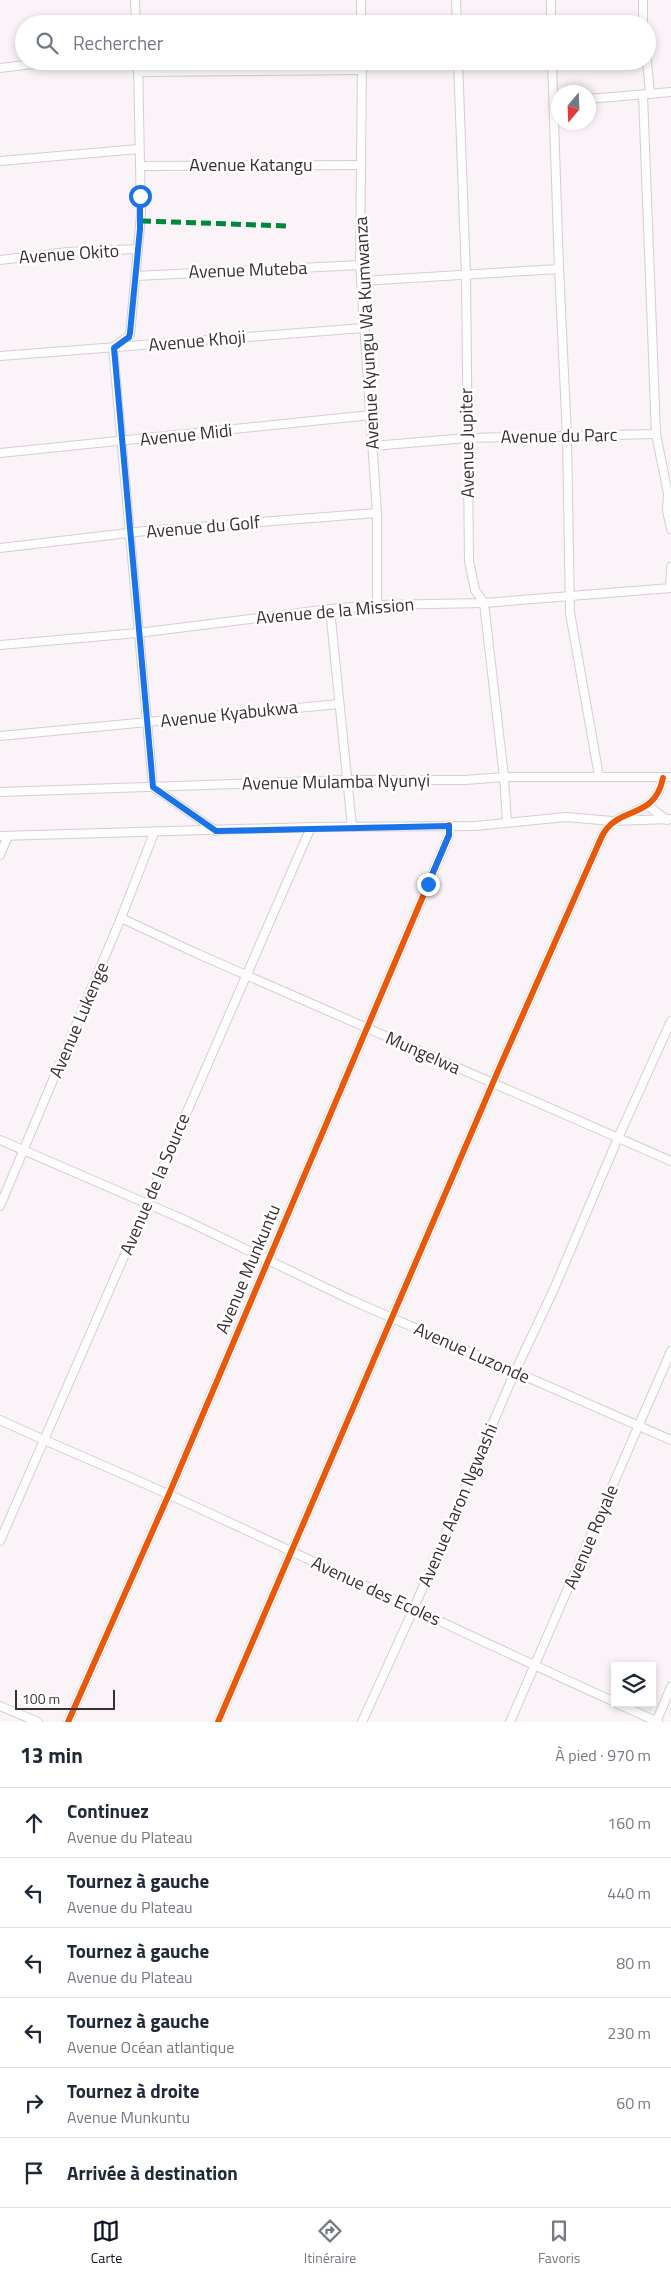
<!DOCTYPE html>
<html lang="fr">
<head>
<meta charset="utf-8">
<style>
  body { margin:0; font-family:"Titillium Web",sans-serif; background:#f2f2f3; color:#1f2937 }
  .controls { position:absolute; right:15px; bottom:15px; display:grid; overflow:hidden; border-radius:0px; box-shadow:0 2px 8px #0003 }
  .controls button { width:45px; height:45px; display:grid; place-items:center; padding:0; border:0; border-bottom:1px solid #e0e1e3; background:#fff; color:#1f2937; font:25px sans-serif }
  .compass { position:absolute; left:551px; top:85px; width:45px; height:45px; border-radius:50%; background:#fff; box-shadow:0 2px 8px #0003; rotate:199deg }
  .scale { position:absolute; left:15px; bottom:12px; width:100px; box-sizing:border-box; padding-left:5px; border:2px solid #372f33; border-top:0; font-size:14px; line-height:18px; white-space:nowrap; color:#372f33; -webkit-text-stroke:4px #fff; paint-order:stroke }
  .stop { position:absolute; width:15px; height:15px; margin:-11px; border:4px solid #1a73e8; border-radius:50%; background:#fff }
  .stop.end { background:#1a73e8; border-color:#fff; box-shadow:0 1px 5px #0008 }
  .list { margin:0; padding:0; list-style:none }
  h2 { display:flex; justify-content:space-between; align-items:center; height:65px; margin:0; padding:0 20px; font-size:21px }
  h2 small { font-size:16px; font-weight:400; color:#747a83 }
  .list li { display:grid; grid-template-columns:32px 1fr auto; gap:15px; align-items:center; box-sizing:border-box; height:70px; padding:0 20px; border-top:1px solid #e0e1e3 }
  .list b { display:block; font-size:19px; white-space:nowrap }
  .list p { margin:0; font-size:16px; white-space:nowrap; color:#747a83 }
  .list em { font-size:16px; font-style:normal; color:#747a83 }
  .icon { flex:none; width:28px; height:28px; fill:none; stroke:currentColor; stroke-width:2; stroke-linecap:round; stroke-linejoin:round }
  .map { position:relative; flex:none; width:671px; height:1722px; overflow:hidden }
  .search { position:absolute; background:#fff; box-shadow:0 2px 8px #0003; left:15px; right:15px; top:15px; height:55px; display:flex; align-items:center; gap:12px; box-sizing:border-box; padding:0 18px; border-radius:28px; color:#747a83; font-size:19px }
  .sheet { height:485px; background:#fff }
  nav { display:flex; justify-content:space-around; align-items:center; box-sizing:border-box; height:70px; border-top:1px solid #e0e1e3; background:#fff; font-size:14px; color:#747a83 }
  nav a { display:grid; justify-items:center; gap:2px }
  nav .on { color:#111827 }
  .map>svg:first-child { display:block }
</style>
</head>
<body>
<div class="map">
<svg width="671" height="1722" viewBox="0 0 671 1722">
  <rect width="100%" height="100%" fill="#faf3f7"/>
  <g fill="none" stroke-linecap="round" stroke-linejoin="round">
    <!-- minor casing -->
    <g stroke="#d5ced2" stroke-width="10">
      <g id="minor">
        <polyline points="135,0 136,24"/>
        <polyline points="361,0 361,24"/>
        <polyline points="456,0 457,24"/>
        <polyline points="551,0 551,24"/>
        <polyline points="643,24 643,0"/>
        <polyline points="138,61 141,215 130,335 113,348 153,787 216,831"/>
        <polyline points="362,61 360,265 377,513 377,605"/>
        <polyline points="458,61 466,276 469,561 475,590 484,603 504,777 507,821"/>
        <polyline points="647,61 650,94"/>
        <polyline points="0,68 57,61"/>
        <polyline points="138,72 362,70"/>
        <polyline points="643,95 656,434 668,494 667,511 671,529"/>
        <polyline points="588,99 671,92"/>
        <polyline points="0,161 139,149"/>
        <polyline points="140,166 361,165"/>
        <polyline points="0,260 68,252 138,249"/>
        <polyline points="559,269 567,436 570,613 599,776"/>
        <polyline points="136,276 360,265"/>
        <polyline points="361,281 559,269 552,61"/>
        <polyline points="0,356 363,328"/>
        <polyline points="373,446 467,438 656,434"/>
        <polyline points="0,453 371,415"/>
        <polyline points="0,548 145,531 377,513"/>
        <polyline points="670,588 671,567"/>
        <polyline points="330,609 352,827"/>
        <polyline points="0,645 138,633 330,609 377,605 484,603 671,588"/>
        <polyline points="0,736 339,704"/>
        <polyline points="0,792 347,780 465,780 504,777 671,777"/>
        <polyline points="647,805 667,820"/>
        <polyline points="0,836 311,827 476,826 566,817 612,821 671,819"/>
        <polyline points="0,855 8,836"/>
        <polyline points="121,918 198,954 671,1161"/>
        <polyline points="0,1140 187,1221 351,1300 671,1440"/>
        <polyline points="0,1206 121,918 154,833"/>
        <path d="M0 1420C56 1446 113 1469 170 1495 319 1563 466 1635 615 1702"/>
        <polyline points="0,1541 311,827"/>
        <polyline points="616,1703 658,1722"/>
        <polyline points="0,1706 38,1722"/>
        <polyline points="68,1722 169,1494 449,835 449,825"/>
        <path d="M218 1722 501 1064 602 836C618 805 654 821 663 778"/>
        <polyline points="362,1722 414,1608 513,1376 554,1289 618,1138 671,1021"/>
        <polyline points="510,1722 671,1351"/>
        <polyline points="656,1722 671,1687"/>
      </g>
    </g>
    <!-- minor -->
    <use href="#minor" stroke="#fefdfe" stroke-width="8"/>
    <!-- quiet -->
    <polyline stroke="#00873e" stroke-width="5" stroke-dasharray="10 5" stroke-linecap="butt" points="141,221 289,226"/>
    <!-- cycleway casing -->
    <g stroke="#fff" stroke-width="9">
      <g id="cycleway">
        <polyline points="68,1722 169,1494 449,835 449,825"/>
        <path d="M218 1722 501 1064 602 836C618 805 654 821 663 778"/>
      </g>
    </g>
    <!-- cycleway -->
    <use href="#cycleway" stroke="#e8590c" stroke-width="6"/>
  </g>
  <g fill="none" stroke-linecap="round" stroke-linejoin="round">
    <!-- route -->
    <polyline stroke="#1a73e8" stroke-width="6" points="140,196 140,229 130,333 129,337 114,348 153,787 216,831 449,826 449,835 428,884"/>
  </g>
  <g text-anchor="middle" stroke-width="5" stroke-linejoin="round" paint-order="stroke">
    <!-- street labels -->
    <g font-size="18" fill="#372f33" stroke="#fff">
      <text x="251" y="171">Avenue Katangu</text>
      <text transform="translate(69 254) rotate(-4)" y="6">Avenue Okito</text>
      <text transform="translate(248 270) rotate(-2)" y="6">Avenue Muteba</text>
      <text transform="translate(367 333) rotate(-93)" y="6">Avenue Kyungu Wa Kumwanza</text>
      <text transform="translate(197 341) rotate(-5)" y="6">Avenue Khoji</text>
      <text transform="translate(186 435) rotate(-6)" y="6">Avenue Midi</text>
      <text transform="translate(559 436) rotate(-1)" y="6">Avenue du Parc</text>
      <text transform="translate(467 443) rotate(-91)" y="6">Avenue Jupiter</text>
      <text transform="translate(203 527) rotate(-5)" y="6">Avenue du Golf</text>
      <text transform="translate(335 611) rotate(-5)" y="6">Avenue de la Mission</text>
      <text transform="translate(229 714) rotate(-6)" y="6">Avenue Kyabukwa</text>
      <text transform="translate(336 782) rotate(-1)" y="6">Avenue Mulamba Nyunyi</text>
      <text transform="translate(79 1020) rotate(-67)" y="6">Avenue Lukenge</text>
      <text transform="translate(423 1053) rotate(24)" y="6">Mungelwa</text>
      <text transform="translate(155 1184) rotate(-67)" y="6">Avenue de la Source</text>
      <text transform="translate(248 1269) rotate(-67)" y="6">Avenue Munkuntu</text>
      <text transform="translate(472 1353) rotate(24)" y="6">Avenue Luzonde</text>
      <text transform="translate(458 1505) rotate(-67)" y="6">Avenue Aaron Ngwashi</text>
      <text transform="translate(591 1537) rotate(-67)" y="6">Avenue Royale</text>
      <text transform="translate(376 1591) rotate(25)" y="6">Avenue des Ecoles</text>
    </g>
  </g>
</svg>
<div class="controls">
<button><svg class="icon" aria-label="layers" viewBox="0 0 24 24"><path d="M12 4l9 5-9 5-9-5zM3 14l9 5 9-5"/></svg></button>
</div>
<svg class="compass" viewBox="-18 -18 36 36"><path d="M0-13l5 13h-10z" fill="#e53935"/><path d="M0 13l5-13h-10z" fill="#747a83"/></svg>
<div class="scale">100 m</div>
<div class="stop" style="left:140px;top:196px"></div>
<div class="stop end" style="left:428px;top:884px"></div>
<div class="search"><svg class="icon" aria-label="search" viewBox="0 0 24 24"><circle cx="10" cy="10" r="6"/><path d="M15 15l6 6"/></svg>Rechercher</div>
</div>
<section class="sheet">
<h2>13 min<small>À pied · 970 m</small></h2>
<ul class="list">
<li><svg class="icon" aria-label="ahead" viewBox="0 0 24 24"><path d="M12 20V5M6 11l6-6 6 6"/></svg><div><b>Continuez</b><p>Avenue du Plateau</p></div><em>160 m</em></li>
<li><svg class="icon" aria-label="left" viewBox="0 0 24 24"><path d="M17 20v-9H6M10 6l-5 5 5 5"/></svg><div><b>Tournez à gauche</b><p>Avenue du Plateau</p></div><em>440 m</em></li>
<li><svg class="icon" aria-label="left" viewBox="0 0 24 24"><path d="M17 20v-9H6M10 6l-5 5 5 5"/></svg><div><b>Tournez à gauche</b><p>Avenue du Plateau</p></div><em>80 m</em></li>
<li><svg class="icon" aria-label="left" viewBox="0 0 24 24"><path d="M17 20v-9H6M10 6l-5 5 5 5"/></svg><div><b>Tournez à gauche</b><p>Avenue Océan atlantique</p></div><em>230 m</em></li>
<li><svg class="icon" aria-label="right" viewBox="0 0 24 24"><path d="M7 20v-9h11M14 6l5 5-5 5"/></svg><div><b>Tournez à droite</b><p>Avenue Munkuntu</p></div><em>60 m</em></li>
<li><svg class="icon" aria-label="arrive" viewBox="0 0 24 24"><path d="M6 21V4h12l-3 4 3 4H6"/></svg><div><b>Arrivée à destination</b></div></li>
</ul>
</section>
<nav>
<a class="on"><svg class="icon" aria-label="map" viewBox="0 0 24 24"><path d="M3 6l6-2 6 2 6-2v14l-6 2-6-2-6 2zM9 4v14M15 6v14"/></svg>Carte</a>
<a><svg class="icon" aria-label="directions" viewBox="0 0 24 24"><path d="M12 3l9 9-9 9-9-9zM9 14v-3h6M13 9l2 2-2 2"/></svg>Itinéraire</a>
<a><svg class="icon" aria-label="saved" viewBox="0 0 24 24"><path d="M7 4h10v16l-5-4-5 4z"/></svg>Favoris</a>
</nav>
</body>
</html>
